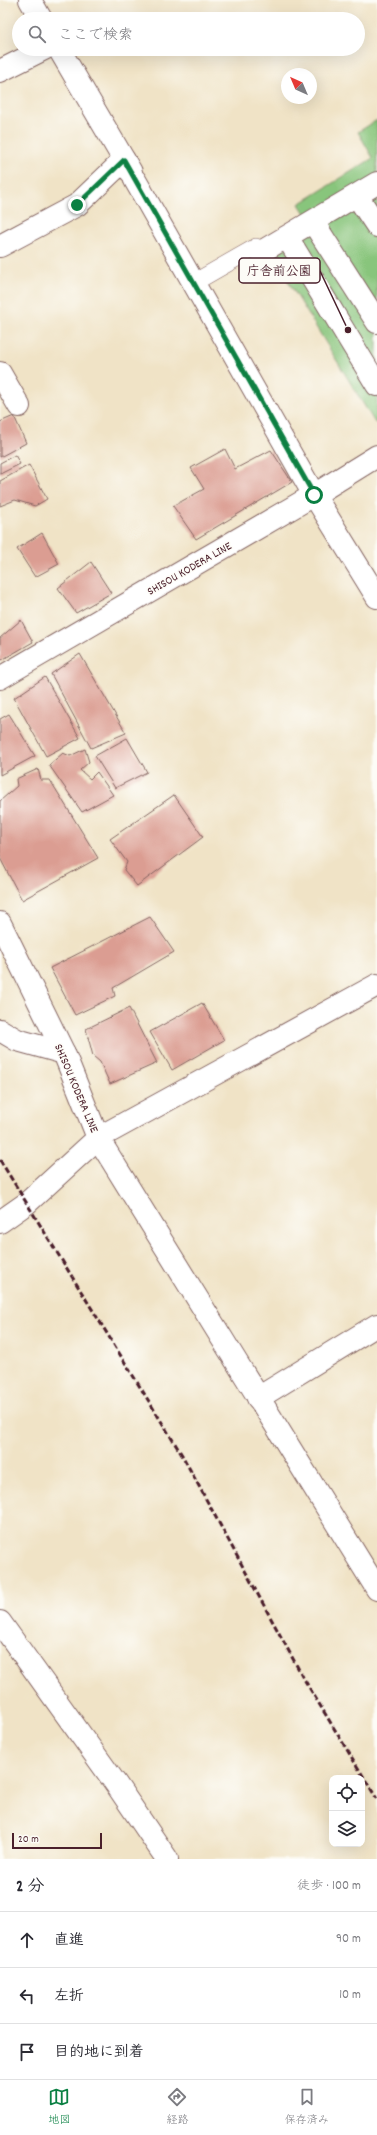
<!DOCTYPE html>
<html lang="ja">
<head>
<meta charset="utf-8">
<style>
  body { margin:0; font-family:Dekko,"Klee One",sans-serif; background:#f2f2f3; color:#2b2b33 }
  .controls { position:absolute; right:12px; bottom:12px; display:grid; overflow:hidden; border-radius:8px; box-shadow:0 4px 16px #0002 }
  .controls button { width:36px; height:36px; display:grid; place-items:center; padding:0; border:0; border-bottom:1px solid #e1e1e2; background:#fff; color:#2b2b33; font:20px sans-serif }
  .compass { position:absolute; left:281px; top:68px; width:36px; height:36px; border-radius:50%; background:#fff; box-shadow:0 4px 16px #0002; rotate:316deg }
  .scale { position:absolute; left:12px; bottom:10px; width:90px; box-sizing:border-box; padding-left:4px; border:2px solid #4a1f2b; border-top:0; font-size:11px; line-height:14px; white-space:nowrap; color:#4a1f2b; -webkit-text-stroke:3px #fdfcf7; paint-order:stroke }
  .stop { position:absolute; width:12px; height:12px; margin:-9px; border:3px solid #0b8043; border-radius:50%; background:#fff }
  .stop.end { background:#0b8043; border-color:#fff; box-shadow:0 1px 4px #0008 }
  .list { margin:0; padding:0; list-style:none }
  h2 { display:flex; justify-content:space-between; align-items:center; height:52px; margin:0; padding:0 16px; font-size:17px }
  h2 small { font-size:13px; font-weight:400; color:#7c7c81 }
  .list li { display:grid; grid-template-columns:26px 1fr auto; gap:12px; align-items:center; box-sizing:border-box; height:56px; padding:0 16px; border-top:1px solid #e1e1e2 }
  .list b { display:block; font-size:15px; white-space:nowrap }
  .list em { font-size:13px; font-style:normal; color:#7c7c81 }
  .icon { flex:none; width:22px; height:22px; fill:none; stroke:currentColor; stroke-width:2; stroke-linecap:round; stroke-linejoin:round }
  .map { position:relative; flex:none; width:377px; height:1859px; overflow:hidden }
  .search { position:absolute; background:#fff; box-shadow:0 4px 16px #0002; left:12px; right:12px; top:12px; height:44px; display:flex; align-items:center; gap:10px; box-sizing:border-box; padding:0 14px; border-radius:22px; color:#7c7c81; font-size:15px }
  .sheet { height:220px; background:#fff }
  nav { display:flex; justify-content:space-around; align-items:center; box-sizing:border-box; height:56px; border-top:1px solid #e1e1e2; background:#fff; font-size:11px; color:#7c7c81 }
  nav a { display:grid; justify-items:center; gap:2px }
  nav .on { color:#0b8043 }
  .map>svg:first-child { display:block }
</style>
</head>
<body>
<div class="map">
<svg width="377" height="1859" viewBox="0 0 377 1859">
  <rect width="100%" height="100%" fill="#fdfcf7"/>
  <filter id="ink" filterUnits="userSpaceOnUse"><feTurbulence type="fractalNoise" baseFrequency=".025" numOctaves="2"/><feDisplacementMap in="SourceGraphic" scale="8" xChannelSelector="R" yChannelSelector="G"/><feConvolveMatrix kernelMatrix="1 2 1 2 8 2 1 2 1" color-interpolation-filters="sRGB"/></filter>
  <filter id="wash" filterUnits="userSpaceOnUse"><feTurbulence type="fractalNoise" baseFrequency=".012" numOctaves="4" result="noise"/><feDisplacementMap in="SourceGraphic" scale="16" xChannelSelector="R" yChannelSelector="G"/><feGaussianBlur stdDeviation="0.9" result="paint"/><feColorMatrix in="noise" values="0 0 0 0 0 0 0 0 0 0 0 0 0 0 0 0 0 1.4 0 .05"/><feComposite in="paint" operator="in"/></filter>
  <g filter="url(#wash)">
    <rect width="100%" height="100%" fill="#f0e3c6"/>
    <!-- green -->
    <polygon fill="#88c57b" stroke="#697253" points="377,120 377,422 375,423 264,242 306,215 299,204 373,158 358,132"/>
    <g id="blocks">
      <!-- building -->
      <g fill="#db9d92">
        <polygon points="14,416 26,443 0,457 0,422"/>
        <polygon points="225,449 235,469 271,450 292,482 196,539 173,506 204,489 191,468"/>
        <polygon points="15,455 20,464 0,474 0,463"/>
        <polygon points="29,465 47,499 35,506 15,500 0,506 0,481"/>
        <polygon points="42,533 59,564 35,577 17,549"/>
        <polygon points="91,562 111,593 76,613 58,588"/>
        <polygon points="21,620 33,642 0,661 0,638"/>
        <polygon points="80,654 126,733 91,748 51,674"/>
        <polygon points="45,677 80,738 46,756 14,698"/>
        <polygon points="9,714 35,756 0,775 0,719"/>
        <polygon points="127,738 147,772 115,788 95,756"/>
        <polygon points="85,749 89,762 80,770 90,779 97,772 113,795 82,812 49,765 63,753 70,756"/>
        <polygon points="38,769 41,780 50,780 98,858 22,900 0,858 0,801 17,786 16,779"/>
        <polygon points="174,795 203,837 137,886 124,870 127,862 110,839"/>
        <polygon points="150,917 174,952 113,988 115,996 75,1015 50,968"/>
        <polygon points="202,1003 224,1040 172,1070 150,1032"/>
        <polygon points="129,1008 157,1063 110,1084 100,1062 93,1056 86,1029"/>
      </g>
    </g>
  </g>
  <g filter="url(#ink)">
    <use href="#blocks" fill-opacity="0" stroke="#846461" stroke-width="1"/>
    <g fill="none" stroke-linecap="round" stroke-linejoin="round">
      <!-- lane casing -->
      <g stroke="#846461" stroke-width="18">
        <polyline id="lane" points="195,282 256,247 269,266"/>
      </g>
      <!-- street casing -->
      <g stroke="#846461" stroke-width="24">
        <g id="street">
          <polyline points="30,0 41,19"/>
          <polyline points="59,49 131,172"/>
          <polyline points="0,71 44,49"/>
          <polyline points="357,196 377,226"/>
          <polyline points="313,222 377,322"/>
          <polyline points="287,237 377,385"/>
          <polyline points="0,246 77,205 124,160"/>
          <polyline points="261,252 377,183"/>
          <polyline points="0,373 19,406"/>
          <polyline points="0,1030 17,1040 64,1053"/>
          <polyline points="98,1138 377,1589"/>
          <polyline points="258,1398 377,1325"/>
          <polyline points="0,1622 116,1784 167,1859"/>
        </g>
      </g>
      <!-- secondary casing -->
      <g stroke="#846461" stroke-width="24">
        <g id="secondary">
          <polyline points="135,180 314,495 377,597"/>
          <polyline points="98,1138 377,985"/>
        </g>
      </g>
      <!-- primary casing -->
      <g stroke="#846461" stroke-width="24">
        <g id="primary">
          <polyline points="0,678 314,495 377,456"/>
          <polyline points="0,923 64,1053 98,1138 27,1203 0,1222"/>
        </g>
      </g>
      <!-- lane -->
      <use href="#lane" stroke="#fff" stroke-width="17"/>
      <!-- street -->
      <use href="#street" stroke="#fff" stroke-width="22"/>
      <!-- secondary -->
      <use href="#secondary" stroke="#fff" stroke-width="22"/>
      <!-- primary -->
      <use href="#primary" stroke="#fff" stroke-width="22"/>
      <!-- rail -->
      <polyline stroke="#4a1f2b" stroke-width="3" stroke-dasharray="6 3" stroke-linecap="butt" points="0,1160 182,1455 304,1679 377,1799"/>
    </g>
  </g>
  <g fill="none" stroke-linecap="round" stroke-linejoin="round" filter="url(#ink)">
    <!-- route -->
    <polyline stroke="#0b8043" stroke-width="5" points="77,205 124,160 314,495"/>
  </g>
  <g text-anchor="middle" stroke-width="3" stroke-linejoin="round" paint-order="stroke">
    <!-- street labels -->
    <g font-size="12" fill="#4a1f2b" stroke="#fdfcf7">
      <text transform="translate(189 568) rotate(-30)" y="4">SHISOU KODERA LINE</text>
      <text transform="translate(77 1088) rotate(67)" y="4">SHISOU KODERA LINE</text>
    </g>
  </g>
  <!-- callouts -->
  <path fill="none" stroke="#4a1f2b" stroke-width="1.5" d="M348 330L320 271"/>
  <circle fill="#4a1f2b" stroke="#fdfcf7" stroke-width="1.5" cx="348" cy="330" r="4"/>
  <rect fill="#fdfcf7" stroke="#4a1f2b" stroke-width="1.5" x="239" y="258" width="81" height="25" rx="4"/>
  <g font-size="13" text-anchor="middle" font-weight="bold" fill="#4a1f2b">
    <text x="279" y="275">庁舎前公園</text>
  </g>
</svg>
<div class="controls">
<button><svg class="icon" aria-label="locate" viewBox="0 0 24 24"><circle cx="12" cy="12" r="6"/><path d="M12 2v4M12 18v4M2 12h4M18 12h4"/></svg></button>
<button><svg class="icon" aria-label="layers" viewBox="0 0 24 24"><path d="M12 4l9 5-9 5-9-5zM3 14l9 5 9-5"/></svg></button>
</div>
<svg class="compass" viewBox="-18 -18 36 36"><path d="M0-13l5 13h-10z" fill="#e53935"/><path d="M0 13l5-13h-10z" fill="#7c7c81"/></svg>
<div class="scale">20 m</div>
<div class="stop" style="left:314px;top:495px"></div>
<div class="stop end" style="left:77px;top:205px"></div>
<div class="search"><svg class="icon" aria-label="search" viewBox="0 0 24 24"><circle cx="10" cy="10" r="6"/><path d="M15 15l6 6"/></svg>ここで検索</div>
</div>
<section class="sheet">
<h2>2 分<small>徒歩 · 100 m</small></h2>
<ul class="list">
<li><svg class="icon" aria-label="ahead" viewBox="0 0 24 24"><path d="M12 20V5M6 11l6-6 6 6"/></svg><div><b>直進</b></div><em>90 m</em></li>
<li><svg class="icon" aria-label="left" viewBox="0 0 24 24"><path d="M17 20v-9H6M10 6l-5 5 5 5"/></svg><div><b>左折</b></div><em>10 m</em></li>
<li><svg class="icon" aria-label="arrive" viewBox="0 0 24 24"><path d="M6 21V4h12l-3 4 3 4H6"/></svg><div><b>目的地に到着</b></div></li>
</ul>
</section>
<nav>
<a class="on"><svg class="icon" aria-label="map" viewBox="0 0 24 24"><path d="M3 6l6-2 6 2 6-2v14l-6 2-6-2-6 2zM9 4v14M15 6v14"/></svg>地図</a>
<a><svg class="icon" aria-label="directions" viewBox="0 0 24 24"><path d="M12 3l9 9-9 9-9-9zM9 14v-3h6M13 9l2 2-2 2"/></svg>経路</a>
<a><svg class="icon" aria-label="saved" viewBox="0 0 24 24"><path d="M7 4h10v16l-5-4-5 4z"/></svg>保存済み</a>
</nav>
</body>
</html>
